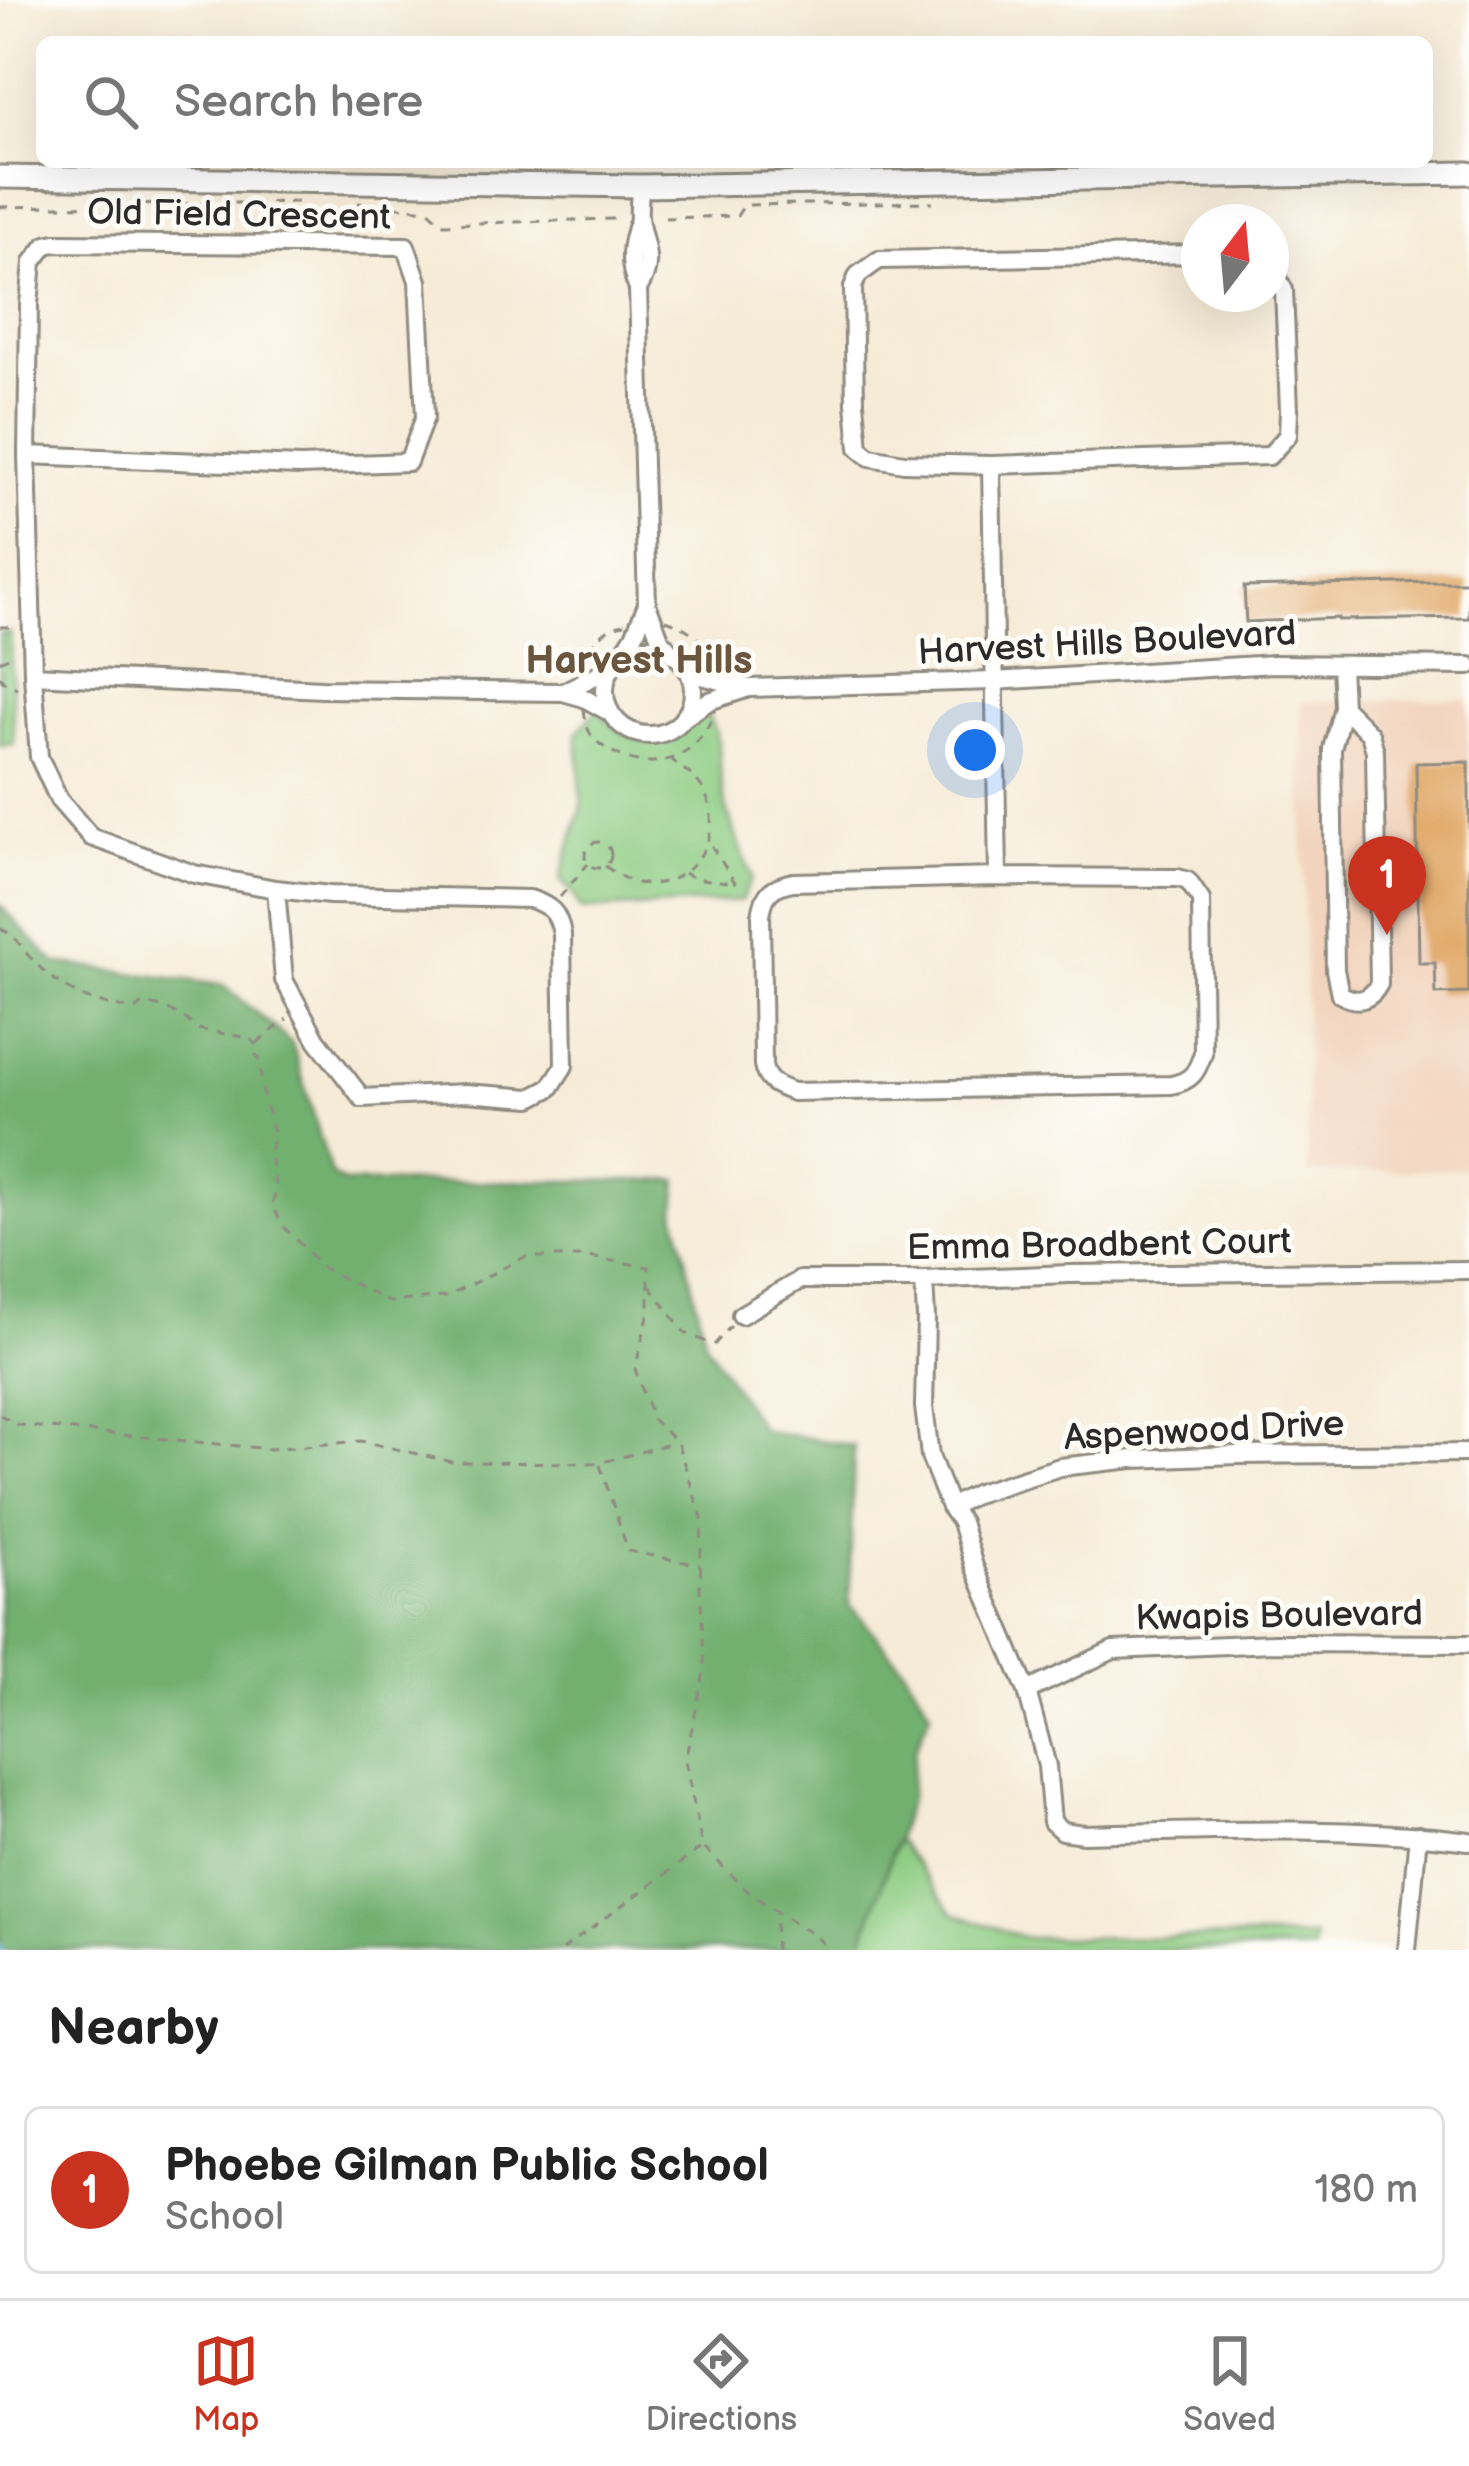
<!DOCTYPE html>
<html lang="en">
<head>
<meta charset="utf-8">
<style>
  body { margin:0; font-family:"Balsamiq Sans",sans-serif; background:#f6f6f6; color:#222 }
  .compass { position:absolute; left:1181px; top:204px; width:108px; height:108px; border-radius:50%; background:#fff; box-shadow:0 12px 48px #0002; rotate:16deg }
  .you { position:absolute; left:975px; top:750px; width:42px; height:42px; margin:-30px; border:9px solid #fff; border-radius:50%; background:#1a73e8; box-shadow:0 0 0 18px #1a73e833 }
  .badge { display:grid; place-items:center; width:78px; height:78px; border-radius:50%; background:#c8321e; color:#fff; font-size:39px; font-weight:700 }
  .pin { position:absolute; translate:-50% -99px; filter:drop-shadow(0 3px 6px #0008) }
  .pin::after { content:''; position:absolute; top:63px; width:42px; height:36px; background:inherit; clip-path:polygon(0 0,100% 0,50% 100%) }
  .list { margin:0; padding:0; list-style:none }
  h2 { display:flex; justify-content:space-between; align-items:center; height:156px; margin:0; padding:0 48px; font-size:51px }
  h2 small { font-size:39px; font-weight:400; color:#767676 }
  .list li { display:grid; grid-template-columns:78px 1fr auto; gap:36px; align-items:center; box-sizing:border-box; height:168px; margin:0 24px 24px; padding:0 24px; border:3px solid #e0e0e0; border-radius:18px }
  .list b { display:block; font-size:45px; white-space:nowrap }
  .list p { margin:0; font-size:39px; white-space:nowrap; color:#767676 }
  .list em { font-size:39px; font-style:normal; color:#767676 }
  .icon { flex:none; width:66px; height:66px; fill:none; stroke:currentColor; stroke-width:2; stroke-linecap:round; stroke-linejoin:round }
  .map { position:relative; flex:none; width:1469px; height:1950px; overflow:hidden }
  .search { position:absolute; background:#fff; box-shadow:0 12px 48px #0002; left:36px; right:36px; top:36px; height:132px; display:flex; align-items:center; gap:30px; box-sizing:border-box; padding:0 42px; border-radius:18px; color:#767676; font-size:45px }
  .sheet { height:348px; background:#fff }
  nav { display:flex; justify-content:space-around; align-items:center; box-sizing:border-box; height:168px; border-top:3px solid #e0e0e0; background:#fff; font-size:33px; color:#767676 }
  nav a { display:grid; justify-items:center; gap:6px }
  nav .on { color:#c8321e }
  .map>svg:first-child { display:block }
</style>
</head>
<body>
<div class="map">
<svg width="1469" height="1950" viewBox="0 0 1469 1950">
  <rect width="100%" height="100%" fill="#fdfcf7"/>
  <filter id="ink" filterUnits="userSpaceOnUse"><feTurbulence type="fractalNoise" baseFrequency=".00833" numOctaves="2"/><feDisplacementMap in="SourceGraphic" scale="24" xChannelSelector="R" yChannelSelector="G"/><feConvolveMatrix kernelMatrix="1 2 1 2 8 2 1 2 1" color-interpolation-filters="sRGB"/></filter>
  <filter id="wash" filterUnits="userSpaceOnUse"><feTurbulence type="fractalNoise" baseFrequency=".004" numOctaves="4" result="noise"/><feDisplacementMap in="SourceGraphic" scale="48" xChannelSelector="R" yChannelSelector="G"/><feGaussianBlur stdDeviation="2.7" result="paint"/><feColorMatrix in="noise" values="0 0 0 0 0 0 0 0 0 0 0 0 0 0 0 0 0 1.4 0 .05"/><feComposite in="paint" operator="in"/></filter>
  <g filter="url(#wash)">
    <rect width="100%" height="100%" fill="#f6ebd7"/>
    <!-- built -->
    <polygon fill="#f2d4be" points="1469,699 1469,1169 1308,1173 1301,701"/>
    <!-- green -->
    <g fill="#8dcc82" stroke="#5c7c56" stroke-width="3">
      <polygon points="0,633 10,633 14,744 0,746"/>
      <path d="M597 710C637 753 662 747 706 714 725 739 717 757 722 787 727 818 740 847 752 877L741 901 581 910 573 893 560 880 582 806 577 733Z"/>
      <polygon points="897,1839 952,1913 1026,1938 1314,1937 1312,1950 860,1950"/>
    </g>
    <!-- forest -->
    <polygon fill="#72b070" stroke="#4e6e4e" stroke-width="3" points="0,905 55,963 223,985 292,1043 331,1174 343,1183 678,1180 676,1214 705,1342 762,1430 854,1446 849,1604 904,1668 931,1711 914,1751 910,1797 860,1950 0,1950"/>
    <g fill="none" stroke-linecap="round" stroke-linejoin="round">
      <!-- stream -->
      <polyline stroke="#4fa5cb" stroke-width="4.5" points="0,1946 2,1950"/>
    </g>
    <g id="blocks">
      <!-- building -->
      <g fill="#e0a663">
        <polygon points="1431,582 1469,582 1469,618 1338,620 1338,618 1246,622 1244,587"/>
        <polygon points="1469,762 1469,993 1436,994 1435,963 1419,963 1416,763"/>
      </g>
    </g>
  </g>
  <g filter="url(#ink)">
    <use href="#blocks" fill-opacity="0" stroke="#908b81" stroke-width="3"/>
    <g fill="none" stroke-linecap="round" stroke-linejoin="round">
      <!-- minor casing -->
      <g stroke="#908b81" stroke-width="22">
        <g id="minor">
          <path d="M639 219C630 243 627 265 638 289L647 604 661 641 674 655"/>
          <polyline points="1199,254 879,260 858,275 853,287 855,403 859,448 870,457 904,463 991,465 1269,456 1288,435 1289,410 1284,290 1271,265"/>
          <path d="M638 289C656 260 643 247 639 218 638 208 640 197 640 186"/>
          <path d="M27 455 300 466 408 462 425 417 418 281 406 246 55 243 46 245 33 262 29 304 27 455 33 675 39 757 59 800 91 837 194 874 276 889 330 895 530 899C551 906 558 912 562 934L564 1066 550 1088 531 1098 465 1093 362 1098 317 1040 284 980 276 889"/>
          <path d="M991 465 998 877 793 882C772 886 764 893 761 915L763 1065C766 1083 777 1086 793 1092L1171 1085C1192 1081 1197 1072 1203 1053L1201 900 1188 881 1178 878 998 877"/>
          <circle cx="649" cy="691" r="44"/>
          <polyline points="621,656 634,636 647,604"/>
          <path d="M1341 665 1343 707 1332 749 1335 970 1340 994C1357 1004 1370 1001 1379 984L1375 751 1370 734 1343 707"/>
          <polyline points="688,668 702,676 748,688"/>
          <polyline points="33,675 322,689 563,692 584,698 609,712"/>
          <polyline points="563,692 611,668"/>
          <polyline points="685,717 709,701 749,688 994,681 1274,664 1469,666"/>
          <path d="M924 1280 926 1318 924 1407 930 1456 950 1507 961 1522 974 1566 1027 1691 1047 1766 1052 1822 1062 1831 1084 1834C1212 1831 1342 1825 1469 1841"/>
          <polyline points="741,1315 800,1280 924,1280 1069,1274 1469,1270"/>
          <polyline points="950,1507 978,1493 1060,1467 1133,1459 1238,1455 1469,1453"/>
          <polyline points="1027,1691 1113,1650 1273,1643 1469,1644"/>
          <polyline points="1407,1950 1418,1835"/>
        </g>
      </g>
      <!-- major casing -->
      <g stroke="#908b81" stroke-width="27">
        <polyline id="major" points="0,177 640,186 1469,173"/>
      </g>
      <!-- path -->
      <g stroke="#908b81" stroke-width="3" stroke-dasharray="9 9" stroke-linecap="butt">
        <polyline points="358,203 428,210 444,224 615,219"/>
        <polyline points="0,207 301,202"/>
        <polyline points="665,218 737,216 744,205 933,202"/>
        <path d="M666 620C689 627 711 645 716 669 729 729 676 783 617 754 606 749 594 742 589 731 582 717 582 675 583 658 614 613 619 628 666 620Z"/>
        <polyline points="0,627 13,627"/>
        <polyline points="0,661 14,654"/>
        <polyline points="0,676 4,682 17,688"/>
        <circle cx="598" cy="855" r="13"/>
        <path d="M605 866C619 876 631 884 648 884 695 884 726 832 704 791 696 776 682 769 671 759"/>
        <path d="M684 873C697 882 720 879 736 884L709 842"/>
        <polyline points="560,897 588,864"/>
        <path d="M0 929C15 934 18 943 28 955 59 990 91 1005 137 1009L143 1004 158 1006 181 1015 197 1029 250 1038 256 1044 254 1053 259 1058 263 1095 273 1132 270 1156 276 1188 272 1206 284 1227 323 1268 389 1302 446 1297 525 1257H589L649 1267V1312L635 1369 653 1420 677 1442 702 1518 700 1588 705 1668 685 1760 702 1846 752 1895 818 1938 829 1950"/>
        <polyline points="257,1043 287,1019"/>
        <polyline points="650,1286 685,1333 714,1345 731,1326"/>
        <polyline points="0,1415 19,1425 270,1449 361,1441 453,1462 599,1463 673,1443"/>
        <polyline points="600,1465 628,1551 700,1565"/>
        <polyline points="562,1950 701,1848"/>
        <polyline points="775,1950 776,1913"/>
      </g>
      <!-- minor -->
      <use href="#minor" stroke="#fff" stroke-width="16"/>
      <!-- major -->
      <use href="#major" stroke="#fff" stroke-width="21"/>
    </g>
  </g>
  <g text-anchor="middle" stroke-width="10" stroke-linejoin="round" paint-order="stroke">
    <!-- street labels -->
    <g font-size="36" fill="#2b2b2b" stroke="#fdfcf7">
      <text transform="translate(239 213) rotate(1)" y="13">Old Field Crescent</text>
      <text transform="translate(1107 641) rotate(-3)" y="13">Harvest Hills Boulevard</text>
      <text transform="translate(1099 1243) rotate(-1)" y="13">Emma Broadbent Court</text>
      <text transform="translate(1204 1429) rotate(-3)" y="13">Aspenwood Drive</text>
      <text transform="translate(1279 1614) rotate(-1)" y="13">Kwapis Boulevard</text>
    </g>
    <!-- neighbourhood labels -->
    <g font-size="39" font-weight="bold" fill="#6a563f" stroke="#fdfcf7">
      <text x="639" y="673">Harvest Hills</text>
    </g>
  </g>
</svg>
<svg class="compass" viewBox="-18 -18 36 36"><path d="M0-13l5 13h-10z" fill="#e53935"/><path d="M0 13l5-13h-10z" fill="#767676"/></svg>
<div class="you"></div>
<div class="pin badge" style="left:1387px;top:935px">1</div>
<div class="search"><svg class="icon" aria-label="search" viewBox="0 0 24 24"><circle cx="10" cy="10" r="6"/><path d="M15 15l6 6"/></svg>Search here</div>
</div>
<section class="sheet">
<h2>Nearby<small></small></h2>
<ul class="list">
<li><span class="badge">1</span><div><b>Phoebe Gilman Public School</b><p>School</p></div><em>180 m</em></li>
</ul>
</section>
<nav>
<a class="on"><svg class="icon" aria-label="map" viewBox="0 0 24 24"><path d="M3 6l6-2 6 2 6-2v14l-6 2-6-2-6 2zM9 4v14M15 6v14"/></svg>Map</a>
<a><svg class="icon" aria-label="directions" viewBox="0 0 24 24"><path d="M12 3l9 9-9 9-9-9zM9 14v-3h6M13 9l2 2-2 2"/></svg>Directions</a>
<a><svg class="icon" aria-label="saved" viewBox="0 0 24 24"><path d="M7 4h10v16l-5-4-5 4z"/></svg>Saved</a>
</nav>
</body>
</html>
